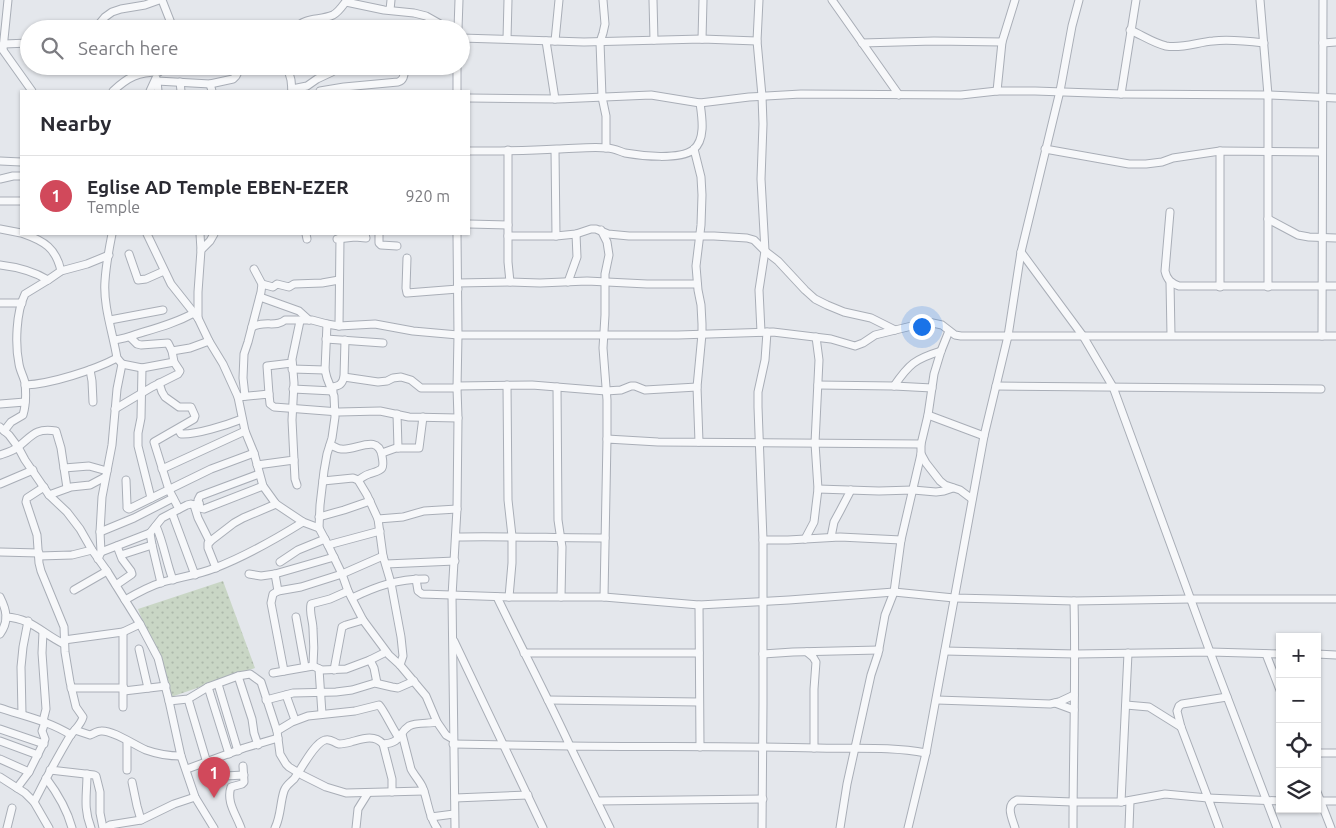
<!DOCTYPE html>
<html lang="en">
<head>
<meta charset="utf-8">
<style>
  body { margin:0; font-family:Ubuntu,sans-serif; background:#f7f7f7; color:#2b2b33 }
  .controls { position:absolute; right:15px; bottom:15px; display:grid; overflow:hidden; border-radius:0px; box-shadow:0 1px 4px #0004 }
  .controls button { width:45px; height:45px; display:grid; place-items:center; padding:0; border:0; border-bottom:1px solid #e1e1e2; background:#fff; color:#2b2b33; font:25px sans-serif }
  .you { position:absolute; left:921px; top:326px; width:18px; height:18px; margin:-12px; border:4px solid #fff; border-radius:50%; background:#1a73e8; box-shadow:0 0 0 8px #1a73e833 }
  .badge { display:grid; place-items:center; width:32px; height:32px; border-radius:50%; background:#d1495b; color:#fff; font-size:16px; font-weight:700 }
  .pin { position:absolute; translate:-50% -41px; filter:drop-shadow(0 1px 2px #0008) }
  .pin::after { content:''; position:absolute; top:26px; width:18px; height:15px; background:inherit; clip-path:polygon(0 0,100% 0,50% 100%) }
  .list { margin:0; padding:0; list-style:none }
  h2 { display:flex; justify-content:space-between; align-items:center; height:65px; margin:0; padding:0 20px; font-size:21px }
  h2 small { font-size:16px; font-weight:400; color:#7c7c81 }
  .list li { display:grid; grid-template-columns:32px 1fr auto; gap:15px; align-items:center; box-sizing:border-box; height:80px; padding:0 20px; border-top:1px solid #e1e1e2 }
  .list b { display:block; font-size:19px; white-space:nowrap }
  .list p { margin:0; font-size:16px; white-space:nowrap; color:#7c7c81 }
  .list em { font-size:16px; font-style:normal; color:#7c7c81 }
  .icon { flex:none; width:28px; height:28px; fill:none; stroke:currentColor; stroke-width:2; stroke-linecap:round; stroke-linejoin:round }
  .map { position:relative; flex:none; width:1336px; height:828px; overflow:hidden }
  .search { position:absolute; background:#fff; box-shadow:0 1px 4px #0004; left:20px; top:20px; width:450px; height:55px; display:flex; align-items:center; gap:12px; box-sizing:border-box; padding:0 18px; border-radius:28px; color:#7c7c81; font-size:19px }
  .panel { position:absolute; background:#fff; box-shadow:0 1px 4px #0004; left:20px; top:90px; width:450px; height:145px; border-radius:0px }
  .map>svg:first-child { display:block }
</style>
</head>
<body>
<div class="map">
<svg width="1336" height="828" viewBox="0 0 1336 828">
  <defs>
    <pattern id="grass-dots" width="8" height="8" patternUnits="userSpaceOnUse" patternTransform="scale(1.25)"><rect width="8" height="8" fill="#c9d6c5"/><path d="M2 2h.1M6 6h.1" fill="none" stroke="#adb8ab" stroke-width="1.8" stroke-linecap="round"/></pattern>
  </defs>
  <rect width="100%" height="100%" fill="#e4e7ec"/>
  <!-- grass -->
  <polygon fill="url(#grass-dots)" points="223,581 255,668 171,697 138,609"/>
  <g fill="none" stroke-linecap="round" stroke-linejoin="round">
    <!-- minor casing -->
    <g stroke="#a9aeb7" stroke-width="9">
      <g id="minor">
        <polyline points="162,0 171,23 171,29"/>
        <polyline points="603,0 605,24 603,33 600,42 602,97 606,116 606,148"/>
        <polyline points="653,0 654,40"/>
        <polyline points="759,0 757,41 762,96 763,124 761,179 765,251 759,290 761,332"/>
        <polyline points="832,0 899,95"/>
        <polyline points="1260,0 1268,95 1268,287"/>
        <polyline points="346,2 384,10 414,13 426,16 449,29"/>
        <polyline points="390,10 391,0"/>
        <polyline points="95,29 105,17 112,12 121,9 145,5 159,0"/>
        <path d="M294 29C307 16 318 21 333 15 339 12 343 5 347 0"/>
        <polyline points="458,29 459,0"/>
        <path d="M1130 30C1142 35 1153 43 1166 46 1182 49 1198 42 1213 41 1230 39 1247 41 1264 43"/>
        <polyline points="461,38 584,42 702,39 757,41"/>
        <polyline points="507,39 508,0"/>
        <polyline points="702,39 703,0"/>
        <polyline points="546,41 555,99"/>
        <polyline points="555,41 559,0"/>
        <polyline points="862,43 934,41 1002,42"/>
        <polyline points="1323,43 1336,42"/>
        <polyline points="4,44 29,43"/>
        <polyline points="0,46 32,91"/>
        <polyline points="3,49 8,0"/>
        <polyline points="287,66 291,80 292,91"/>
        <polyline points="157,81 158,91"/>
        <polyline points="180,82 181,91"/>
        <polyline points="292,89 307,86 317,79 332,72 334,66"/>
        <path d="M113 91C128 77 138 72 159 72L161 66"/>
        <polyline points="150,91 156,78 157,81 210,84"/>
        <polyline points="212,91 210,84 233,79 236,76 241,66"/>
        <path d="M320 91 344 87 398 82C405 80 404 73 405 66"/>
        <polyline points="457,91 457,66"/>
        <polyline points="997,91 1002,42 1015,0"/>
        <polyline points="1121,94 1136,0"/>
        <polyline points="469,98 558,99 651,95 700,103 749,97 801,94 961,95 997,91 1035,91 1121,94 1268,95 1336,98"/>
        <polyline points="694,149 701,177 702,195 701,225 696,266 698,290 701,305 702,324 702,334 697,387 699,442"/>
        <polyline points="1045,149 1129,164 1146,164 1162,162 1173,158 1220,151 1322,152"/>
        <polyline points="508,150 508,262 510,282"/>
        <polyline points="555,150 556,236"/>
        <path d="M469 151C498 151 528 151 557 149 571 149 593 146 607 148 613 148 619 151 625 153 642 156 679 160 693 150 706 140 702 117 700 103"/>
        <polyline points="1220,151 1220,287"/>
        <polyline points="0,161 21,162"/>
        <polyline points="0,179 13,176 21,176"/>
        <polyline points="0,201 21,201"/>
        <path d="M1170 212 1165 271C1167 280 1171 283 1179 286H1336"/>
        <polyline points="1268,219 1298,235 1309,237 1336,238"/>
        <polyline points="469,224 508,225"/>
        <polyline points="0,229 21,233"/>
        <polyline points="601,230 607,242 609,255 605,274 605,315 603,348 607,400 607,439"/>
        <path d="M24 234C44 241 56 248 61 271"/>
        <polyline points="147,234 171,284 198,318 209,341 223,364 238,397 245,431 254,453 263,486 276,504 303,522 319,528 328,545 342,574 348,591 363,620 389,655 400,665 426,696 437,722 446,735 453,739"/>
        <polyline points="200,234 201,250"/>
        <polyline points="306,234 307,239"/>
        <polyline points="379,234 379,243 381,245 397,246"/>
        <polyline points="508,236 556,236 576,234 591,229 596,229 608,234 629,236 714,236 747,238 754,240 765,251 778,261 805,290 815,299 827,305 844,312 871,318 895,330"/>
        <polyline points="337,239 355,237 366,238 365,234"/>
        <polyline points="1021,252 1083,336 1113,387 1210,652 1277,828"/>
        <polyline points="129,254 138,280 146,279 164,271"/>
        <polyline points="407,258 406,288 407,293 458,289"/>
        <path d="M0 265C17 267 33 271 48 280"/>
        <polyline points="568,282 577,257 576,234"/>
        <polyline points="1170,282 1171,335"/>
        <polyline points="458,283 510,282 540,283 587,281 647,284 697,284"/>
        <polyline points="262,284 273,287 277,284 289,287 294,284 322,283 339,280"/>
        <polyline points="260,297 299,311 309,320"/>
        <polyline points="0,303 22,303"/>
        <polyline points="198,318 198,292 201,250 210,241 214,234"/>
        <polyline points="110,320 163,310"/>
        <polyline points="339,326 340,238"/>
        <path d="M252 327C264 320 276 328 285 320H312L327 324 339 326 375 324 413 331 458 335H678L773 332 831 339 855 346 863 343 875 335 928 322 942 325 955 335 961 336H1336"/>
        <polyline points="1322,336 1323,0"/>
        <polyline points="326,339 383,343"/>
        <path d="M114 340C122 339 129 337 137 334 157 328 176 323 194 313"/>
        <polyline points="172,351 190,348 209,341"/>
        <polyline points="122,364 142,368 174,362"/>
        <polyline points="142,368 141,418 138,433 138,446 151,498"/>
        <polyline points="292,369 325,370"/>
        <polyline points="90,370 92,381 93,402"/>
        <polyline points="344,377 378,382 387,381 393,378 401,377 411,380 421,388 457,388"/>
        <polyline points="159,383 162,392 165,397 179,407 191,407 195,416 194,419 154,442 169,490 179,509"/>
        <path d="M25 385C51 384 94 370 117 358"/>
        <polyline points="507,385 508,500 512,536 512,563 509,597"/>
        <polyline points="818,385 894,386 932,388"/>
        <polyline points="457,386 532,385 606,391 621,390 631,386 635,386 645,390 697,387"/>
        <path d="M894 386C909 364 915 359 941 351"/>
        <polyline points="996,386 1321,389"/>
        <path d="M331 387C339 386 342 385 344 377L345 340"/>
        <polyline points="557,387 558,520 562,547 561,597"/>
        <polyline points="293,389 333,391"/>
        <polyline points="269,394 267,366 292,363"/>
        <polyline points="245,396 243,378 244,354 248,342 261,292 262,284 254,269"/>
        <polyline points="238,397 269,394 270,404 274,407 339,412 380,411 409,417 458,418"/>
        <polyline points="0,404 25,402"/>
        <polyline points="115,409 152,387 178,374 180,371 174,362 172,351 168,343 141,345 137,344 130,337"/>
        <polyline points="397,414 398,448"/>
        <polyline points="928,415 984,436"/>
        <polyline points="0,427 9,435 18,447 25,460 49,495 67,512 80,529 92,550 107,571 140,624 123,632 64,640"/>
        <path d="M178 429 181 434C195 435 227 425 242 419"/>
        <path d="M4 431 11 422 23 415C26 405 26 393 25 383 24 377 20 371 19 364 15 345 16 312 25 294L48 280 61 271 87 264 109 255"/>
        <path d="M330 445C334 446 338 449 341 449 356 451 378 433 382 456 385 471 381 470 369 474 365 475 362 478 358 480"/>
        <polyline points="382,453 396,448 419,448 423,417"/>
        <polyline points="921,454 926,463 940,481 945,485 960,490 972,499"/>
        <path d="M0 455C6 453 13 451 18 447 33 435 35 428 56 431L61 448 67 488"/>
        <polyline points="294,460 295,479 297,485"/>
        <polyline points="257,465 294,460 292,420 294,383 292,359 300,321"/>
        <polyline points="64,468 89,466 107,471"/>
        <polyline points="162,469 245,431"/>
        <polyline points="126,480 127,505 127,508 129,509 211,469 254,453"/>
        <polyline points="323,481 353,478 358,480 367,495 378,519 383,556 391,583 401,637 403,656 400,665"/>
        <polyline points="0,484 33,470"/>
        <polyline points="818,489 879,491 913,490 936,492 944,491 953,488"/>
        <polyline points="49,495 71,487 90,485 105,477"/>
        <polyline points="199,503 198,500 200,496 259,474"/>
        <polyline points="194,505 198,518 210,542"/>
        <polyline points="172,513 195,575"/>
        <polyline points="319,517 344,510 370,501"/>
        <polyline points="378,519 403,517 424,511 457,509"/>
        <path d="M156 526C164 544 166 562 173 580"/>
        <polyline points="319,528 320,505 324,471 327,454 332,438 335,417 334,396 327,378 325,370 327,324"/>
        <polyline points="100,532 134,518 173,498"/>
        <polyline points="150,533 152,545 161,583"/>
        <path d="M456 537C506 536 555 538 605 538"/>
        <polyline points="831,537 834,522 840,511 851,490"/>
        <polyline points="805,539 814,522 818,489 815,443 819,360 816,337"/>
        <polyline points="763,540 788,540 840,537 901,540"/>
        <polyline points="328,545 380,531"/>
        <polyline points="0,552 39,553"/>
        <polyline points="101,552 150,533 162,518 187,505 191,504 194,505 199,503 200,508 204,509 263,486"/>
        <polyline points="121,555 152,545"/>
        <polyline points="39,556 72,555 92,550"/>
        <path d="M98 559 101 552 100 532 102 497 112 445 117 389 122 364 117 358C113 333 103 306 105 281 106 265 109 249 112 234"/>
        <polyline points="280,562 298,550 325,539"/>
        <polyline points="386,564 455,561"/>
        <polyline points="216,568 208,548 208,543 234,523 243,518 276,504"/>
        <polyline points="249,574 261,576 275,574 334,557"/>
        <polyline points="275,574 278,591"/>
        <polyline points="416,579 418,591 422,594 509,597 604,597 699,605 789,600 894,592 954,598 1074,601 1190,599 1336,599"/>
        <polyline points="116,585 132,574 131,571 122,559 117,546"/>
        <polyline points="74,590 107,571"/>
        <path d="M0 597C7 611 9 621 0 634"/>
        <polyline points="604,597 607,439 658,442 921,444"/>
        <path d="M352 598C377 586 397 579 425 579"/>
        <path d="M125 600C137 593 150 586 163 582 180 577 198 575 215 568 246 556 274 540 303 522"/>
        <polyline points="699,605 700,747"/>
        <path d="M6 617C31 618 43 634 64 644"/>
        <polyline points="296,617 305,667"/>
        <polyline points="140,624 158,658 169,701 181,756 195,797 214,828"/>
        <polyline points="123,632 123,707"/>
        <polyline points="454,641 543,828"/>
        <polyline points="139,649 148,688"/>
        <polyline points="945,651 1076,654 1210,652 1280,654"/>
        <polyline points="807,652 813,657 816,662 814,689 814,748"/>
        <polyline points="524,653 699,653"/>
        <polyline points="763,654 793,652 879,650"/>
        <polyline points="1266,654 1280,690"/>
        <polyline points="1317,654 1336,655"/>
        <polyline points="370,660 374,668 377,683"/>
        <path d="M313 666C314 654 314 641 313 629 313 621 309 612 311 604L330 599 348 591"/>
        <polyline points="319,669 322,714"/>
        <polyline points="334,670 342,627 346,625 363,620"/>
        <polyline points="284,671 271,603 273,594 278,591 301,587 342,574 383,556"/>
        <polyline points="273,673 313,666 322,670 346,669 370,660 386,652"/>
        <polyline points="238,676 252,719 254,733 258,745"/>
        <polyline points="218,684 238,751"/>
        <polyline points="208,687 229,754"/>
        <polyline points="71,688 124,688"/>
        <polyline points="124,691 166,686"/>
        <polyline points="286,695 295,720"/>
        <polyline points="188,699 207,763"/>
        <polyline points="266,700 293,693 336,692 352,690 375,683 392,687 398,688 414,681"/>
        <polyline points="548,700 699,702"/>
        <polyline points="937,700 1050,704 1059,702 1074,695"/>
        <polyline points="169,701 188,699 208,687 238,676 250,674 261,682 277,731 280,754 286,764 289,767 302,775 326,787 346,793 424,791"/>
        <polyline points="1055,703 1074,710"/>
        <polyline points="1126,705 1149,707 1181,727"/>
        <path d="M0 708C24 716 49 721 71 735"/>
        <polyline points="22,714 21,667 23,647 28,621"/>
        <polyline points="43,721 46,709 42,653 43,632"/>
        <polyline points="0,729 44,744"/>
        <path d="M75 730 90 735C93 734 97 731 101 731 113 730 134 745 146 750 157 754 169 756 181 756"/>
        <path d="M277 731 292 722 308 716 355 711 379 705C384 710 393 730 399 738"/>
        <path d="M402 734 411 769C414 775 419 780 422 786 428 799 428 816 437 828"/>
        <polyline points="0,741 38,755"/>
        <polyline points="383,744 392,779 392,792"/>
        <path d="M453 744 570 746C547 696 521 647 497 597"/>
        <polyline points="1317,753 1336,753"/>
        <polyline points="0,759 29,772"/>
        <polyline points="187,769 244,748 278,738"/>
        <polyline points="50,770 94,775 96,776 100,792 100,813 103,828"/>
        <polyline points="127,770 127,741"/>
        <path d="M87 774C87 794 83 808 91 828"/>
        <polyline points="0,777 25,793 34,802 49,828"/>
        <path d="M46 778C58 794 67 809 72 828"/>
        <polyline points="219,778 225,776 244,775"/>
        <polyline points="132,782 137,806 141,820"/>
        <polyline points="17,788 29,772 44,742 45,739 42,731 45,722"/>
        <polyline points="1317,792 1331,828"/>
        <polyline points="455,798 528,795"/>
        <polyline points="597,801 763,799"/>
        <polyline points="1318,801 1336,801"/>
        <path d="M34 802C45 780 57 758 70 736 74 730 81 725 83 717L76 707 70 682 65 652 64 627 41 571 39 563 37 535 26 502 27 498 44 487"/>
        <polyline points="1121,802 1128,653"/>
        <polyline points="431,817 454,814"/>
        <polyline points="7,828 12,808"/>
        <polyline points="105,828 110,825 141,820 174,804 195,797"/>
        <path d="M241 828C236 814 226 802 231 787L242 784 244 782 243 766"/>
        <path d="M275 828C281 816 280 803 284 791 286 785 290 783 294 779 301 770 314 743 325 740 331 738 334 743 339 744 343 744 347 743 351 742 362 739 374 734 383 744 402 743 398 733 409 726 417 722 429 724 437 722"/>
        <polyline points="356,828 358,809 368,793"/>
        <polyline points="455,828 452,596 457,509 458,418 457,388 458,335 457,234"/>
        <path d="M610 828 570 746C652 747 735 746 817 748 854 749 890 746 926 753"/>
        <polyline points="762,828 763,703 763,540 758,407 758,392 765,360 767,332"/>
        <polyline points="840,828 847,784 871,675 878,654 885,615 894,592 901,540 921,454 921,444 928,415 934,374 941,351 949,331"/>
        <polyline points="908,828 926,753 984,436 1008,336 1021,252 1060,91 1072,26 1079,0"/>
        <path d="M1015 828C1012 818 1005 805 1017 800L1073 802H1121L1165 794 1208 798 1181 727 1177 711 1179 706 1182 704 1227 697"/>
        <path d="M1073 828C1073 752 1076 677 1074 601"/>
        <polyline points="1129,828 1130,801"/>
        <polyline points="1219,828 1208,798 1280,801"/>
      </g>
    </g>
    <!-- minor -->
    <use href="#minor" stroke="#f7f8fa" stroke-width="7"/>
  </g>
</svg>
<div class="controls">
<button>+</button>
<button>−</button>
<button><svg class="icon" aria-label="locate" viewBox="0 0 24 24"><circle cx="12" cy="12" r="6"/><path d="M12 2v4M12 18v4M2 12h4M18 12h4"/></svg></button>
<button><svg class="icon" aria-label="layers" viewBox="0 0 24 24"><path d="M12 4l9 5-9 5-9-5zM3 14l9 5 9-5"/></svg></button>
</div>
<div class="you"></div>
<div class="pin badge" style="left:214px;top:798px">1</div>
<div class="search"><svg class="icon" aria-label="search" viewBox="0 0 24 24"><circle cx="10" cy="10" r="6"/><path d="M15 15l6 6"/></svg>Search here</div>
<section class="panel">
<h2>Nearby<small></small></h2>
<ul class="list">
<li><span class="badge">1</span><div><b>Eglise AD Temple EBEN-EZER</b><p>Temple</p></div><em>920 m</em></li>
</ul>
</section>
</div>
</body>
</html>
